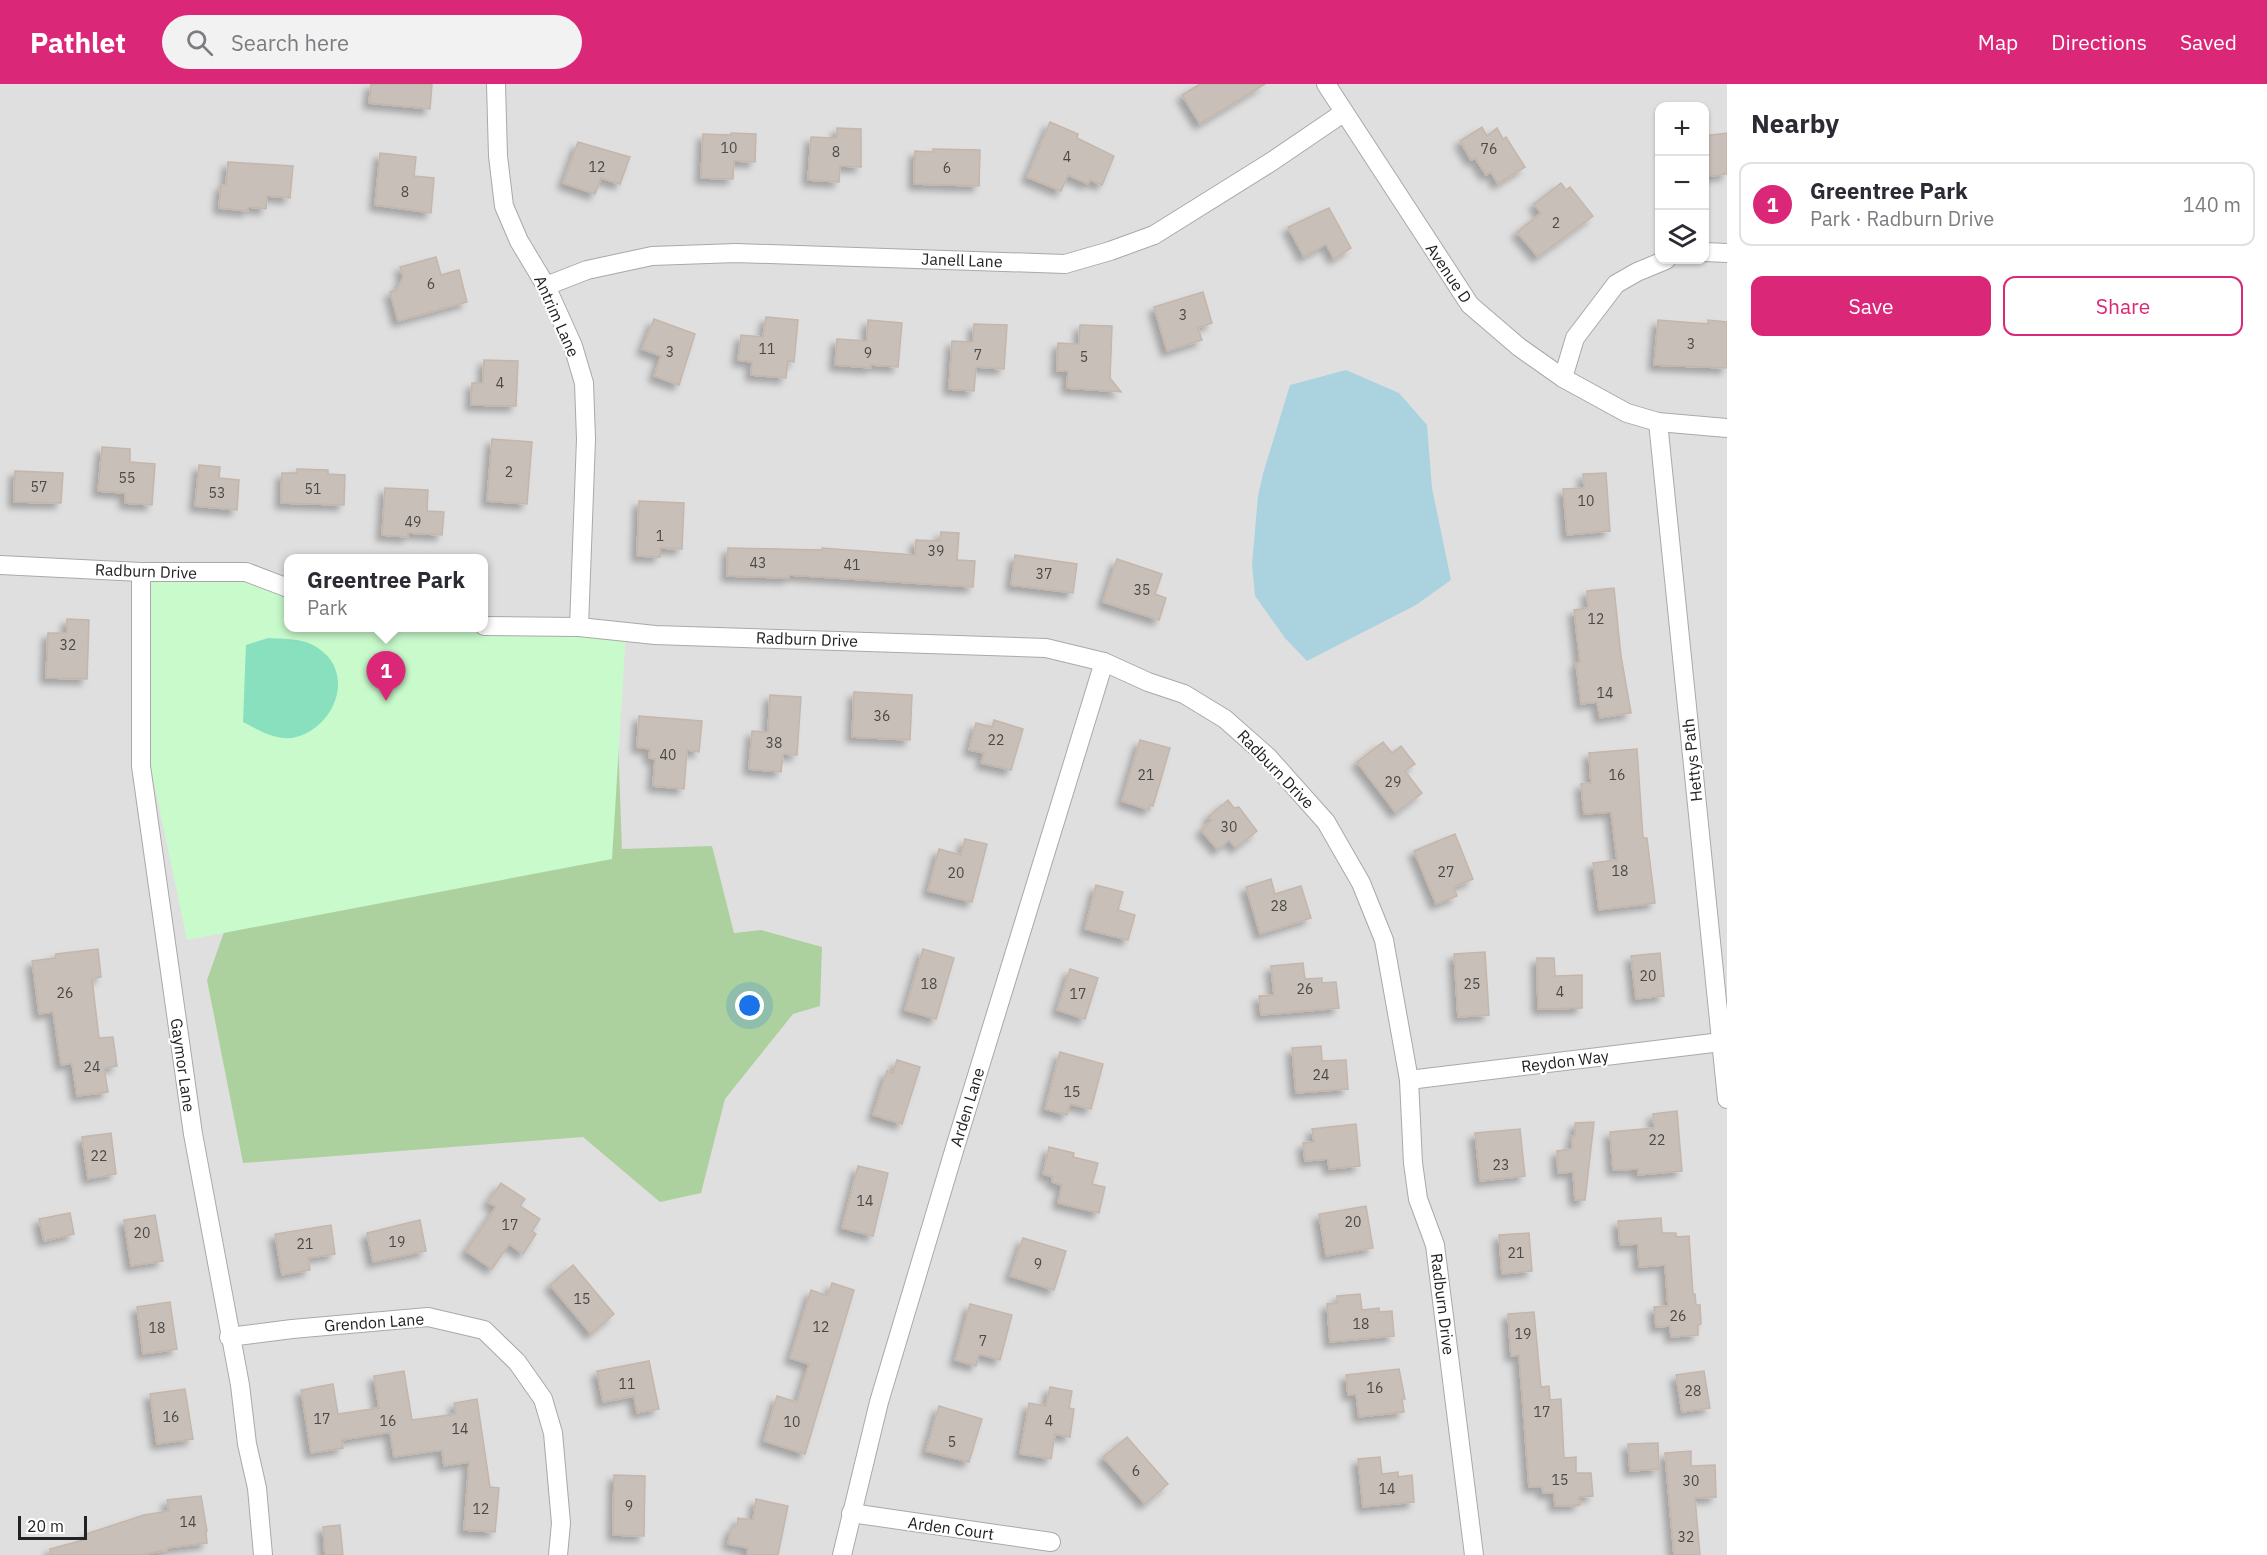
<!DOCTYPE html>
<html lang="en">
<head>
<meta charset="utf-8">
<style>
  body { margin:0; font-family:"IBM Plex Sans",sans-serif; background:#f2f2f3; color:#2b2b33 }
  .controls { position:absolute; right:18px; top:18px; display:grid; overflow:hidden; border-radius:12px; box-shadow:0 2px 4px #0004 }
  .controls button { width:54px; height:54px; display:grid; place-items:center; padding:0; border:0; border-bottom:2px solid #e1e1e2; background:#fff; color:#2b2b33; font:30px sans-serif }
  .scale { position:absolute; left:18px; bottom:15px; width:69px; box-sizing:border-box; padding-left:6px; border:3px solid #222; border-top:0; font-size:16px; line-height:21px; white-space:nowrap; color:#222; -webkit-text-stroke:4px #fff; paint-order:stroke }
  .you { position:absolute; left:750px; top:922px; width:21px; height:21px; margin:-15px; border:4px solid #fff; border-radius:50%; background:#1a73e8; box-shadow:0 0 0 9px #1a73e833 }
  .badge { display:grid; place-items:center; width:39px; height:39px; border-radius:50%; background:#db2777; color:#fff; font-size:20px; font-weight:700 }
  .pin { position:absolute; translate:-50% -50px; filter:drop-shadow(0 2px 3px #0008) }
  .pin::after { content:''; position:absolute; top:32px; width:21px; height:18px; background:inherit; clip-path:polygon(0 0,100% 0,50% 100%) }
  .popup { position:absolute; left:284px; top:470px; width:204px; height:78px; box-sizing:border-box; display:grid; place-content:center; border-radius:12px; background:#fff; filter:drop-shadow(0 2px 4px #0005); font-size:20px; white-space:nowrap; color:#7c7c81 }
  .popup b { font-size:22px; color:#2b2b33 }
  .popup::after { content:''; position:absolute; left:50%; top:100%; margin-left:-12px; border:12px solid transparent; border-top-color:#fff }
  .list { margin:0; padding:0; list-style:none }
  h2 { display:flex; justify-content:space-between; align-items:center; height:78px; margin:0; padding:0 24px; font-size:26px }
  h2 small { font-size:20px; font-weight:400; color:#7c7c81 }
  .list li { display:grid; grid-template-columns:39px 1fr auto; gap:18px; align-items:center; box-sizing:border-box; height:84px; margin:0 12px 12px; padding:0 12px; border:2px solid #e1e1e2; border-radius:12px }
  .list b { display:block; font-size:22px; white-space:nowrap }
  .list p { margin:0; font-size:20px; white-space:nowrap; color:#7c7c81 }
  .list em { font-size:20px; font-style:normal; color:#7c7c81 }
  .actions { display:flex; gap:12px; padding:18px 24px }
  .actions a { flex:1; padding:14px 0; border:2px solid #db2777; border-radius:12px; text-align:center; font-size:21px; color:#db2777 }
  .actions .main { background:#db2777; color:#fff }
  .icon { flex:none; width:33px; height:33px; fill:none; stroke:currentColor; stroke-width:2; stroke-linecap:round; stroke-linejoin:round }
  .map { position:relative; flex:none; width:1727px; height:1471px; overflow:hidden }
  header { display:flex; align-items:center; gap:36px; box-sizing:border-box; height:84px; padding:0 30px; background:#db2777; color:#fff }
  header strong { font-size:28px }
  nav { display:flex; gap:33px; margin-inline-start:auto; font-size:21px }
  .search { width:420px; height:54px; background:#f2f2f3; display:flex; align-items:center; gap:15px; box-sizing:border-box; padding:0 21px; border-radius:33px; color:#7c7c81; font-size:22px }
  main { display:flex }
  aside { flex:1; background:#fff }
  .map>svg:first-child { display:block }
</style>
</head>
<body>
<header>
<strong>Pathlet</strong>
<div class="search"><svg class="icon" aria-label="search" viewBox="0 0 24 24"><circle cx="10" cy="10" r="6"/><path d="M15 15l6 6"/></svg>Search here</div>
<nav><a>Map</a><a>Directions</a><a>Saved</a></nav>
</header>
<main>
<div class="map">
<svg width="1727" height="1471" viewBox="0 0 1727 1471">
  <defs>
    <filter id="shadow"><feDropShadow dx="-5.5" dy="5.5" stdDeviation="3" flood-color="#0004"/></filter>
  </defs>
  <rect width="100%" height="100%" fill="#f2efe9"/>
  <!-- residential -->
  <path fill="#e0dfdf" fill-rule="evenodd" d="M0 0H1727V1471H0ZM1660 22H1704V176H1660ZM288 474H484V544H288Z"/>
  <!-- forest -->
  <polygon fill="#add19e" points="618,654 622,765 712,762 734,849 761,846 822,863 820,922 793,930 725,1015 701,1109 660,1118 583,1053 243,1079 207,896 229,834"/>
  <!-- park -->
  <polygon fill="#c8facc" points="246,488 288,504 288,544 484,544 626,548 612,775 187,856 151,685 150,496"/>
  <!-- pitch -->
  <path fill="#88e0be" d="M268 554C284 555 304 554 318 564 356 589 335 643 296 653 277 658 259 646 243 638L246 561Z"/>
  <!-- water -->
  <polygon fill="#aad3df" points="1346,286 1399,309 1427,341 1432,404 1451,496 1416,521 1307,577 1285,554 1255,512 1252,480 1258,412 1263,390 1290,301"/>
  <!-- building -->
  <g fill="#c7bfb8" stroke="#c4b6ab" stroke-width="1.5" filter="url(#shadow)">
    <polygon points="371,0 432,0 430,25 369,19"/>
    <polygon points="1200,0 1265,0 1200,40 1182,11"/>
    <polygon points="1050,38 1078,50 1077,54 1114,72 1102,101 1090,96 1088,100 1068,91 1061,107 1027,93"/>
    <polygon points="1482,43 1487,52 1497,44 1503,55 1506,53 1525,83 1498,100 1491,88 1486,91 1475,74 1471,76 1460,57"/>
    <polygon points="837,44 861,45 861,83 840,82 839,98 808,96 811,53 837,54"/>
    <polygon points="731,49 756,50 755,78 734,77 733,95 701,94 703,50 731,51"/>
    <polygon points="1727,49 1727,90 1704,93 1704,52"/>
    <polygon points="578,58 630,73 620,100 601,94 595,110 563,99"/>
    <polygon points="933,65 980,66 979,102 914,100 915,67 933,68"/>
    <polygon points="380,69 416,73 414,92 434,94 431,129 375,121"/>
    <polygon points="228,78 293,82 290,114 267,112 266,125 248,123 248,127 219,124 221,101 226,101"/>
    <polygon points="1561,99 1566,106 1570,103 1593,132 1538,173 1517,148 1541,129 1534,120"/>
    <polygon points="1329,124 1351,164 1334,175 1326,160 1304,173 1288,143"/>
    <polygon points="436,173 441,191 459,186 467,218 398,237 390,208 397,206 403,193 400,183"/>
    <polygon points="1203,208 1212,239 1198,244 1202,256 1167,267 1154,223"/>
    <polygon points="766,233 798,236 794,278 788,277 786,294 751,291 752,278 738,276 741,251 763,253"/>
    <polygon points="654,235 695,250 679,301 654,292 661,272 642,265"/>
    <polygon points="868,236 902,239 898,283 871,281 871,284 835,281 837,255 867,257"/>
    <polygon points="1658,236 1708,240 1708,236 1727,238 1727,284 1654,281"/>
    <polygon points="974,240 1007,241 1004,285 976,283 974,307 949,305 952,257 973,258"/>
    <polygon points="1080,241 1112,242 1110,294 1121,308 1067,304 1068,287 1057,287 1058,259 1079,260"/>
    <polygon points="484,276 518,277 516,322 471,321 472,299 483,299"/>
    <polygon points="492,355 532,358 527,420 487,417"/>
    <polygon points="102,363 130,365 130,378 155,380 152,421 125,419 125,409 98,407"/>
    <polygon points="199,381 220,383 219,394 239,396 237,426 195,422"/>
    <polygon points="297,385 328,386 328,390 345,391 344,421 281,419 282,389 297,389"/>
    <polygon points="15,387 63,389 61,419 14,418"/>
    <polygon points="1606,389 1610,447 1567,451 1563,405 1584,404 1583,390"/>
    <polygon points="385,404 428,406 427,427 444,428 442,451 408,449 408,453 382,451"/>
    <polygon points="639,417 684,419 682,465 660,464 660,473 637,472"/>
    <polygon points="941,448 959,449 957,476 975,477 973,503 789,491 789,494 727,492 728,464 822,466 822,464 915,471 916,456 940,457"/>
    <polygon points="1015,471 1077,480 1073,509 1011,501"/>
    <polygon points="1117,475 1162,490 1155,510 1166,514 1159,536 1103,518"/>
    <polygon points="1614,504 1621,572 1631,629 1600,634 1597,618 1581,620 1576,579 1580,578 1574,526 1588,524 1587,507"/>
    <polygon points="67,535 89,536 87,595 46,594 48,549 67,549"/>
    <polygon points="854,608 912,611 910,656 852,653"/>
    <polygon points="770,611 801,613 797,671 783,670 781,688 749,685 752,647 768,648"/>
    <polygon points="639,632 702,637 699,668 687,666 684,705 653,702 655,675 649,674 650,665 637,663"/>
    <polygon points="994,636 1023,645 1011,686 981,679 984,669 969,666 976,639 992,643"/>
    <polygon points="1140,656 1170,664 1153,722 1150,721 1149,726 1122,717"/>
    <polygon points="1383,658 1392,669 1401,662 1415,680 1405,687 1422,709 1396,729 1357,678"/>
    <polygon points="1637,665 1643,754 1647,754 1655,819 1599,826 1593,779 1617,776 1611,728 1584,730 1581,700 1591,699 1589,669"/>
    <polygon points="1228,716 1234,724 1239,723 1257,747 1236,764 1229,756 1218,766 1201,746 1212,736 1208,733"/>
    <polygon points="1455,750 1473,795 1454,803 1457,812 1436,820 1414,767"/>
    <polygon points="965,755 987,760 972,818 928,807 939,765 961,771"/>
    <polygon points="1271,795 1275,810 1301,802 1311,834 1260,850 1246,803"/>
    <polygon points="1096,801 1123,808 1118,826 1135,831 1128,856 1085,845"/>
    <polygon points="98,865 101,893 92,895 99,954 113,953 117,982 104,984 108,1008 77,1012 72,979 61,981 53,928 39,930 32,877 55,874 56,870"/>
    <polygon points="923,865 954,874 936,935 905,926"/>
    <polygon points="1485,868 1489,931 1458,933 1454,870"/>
    <polygon points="1660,869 1664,912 1636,915 1631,872"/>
    <polygon points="1537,874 1554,874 1555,892 1582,891 1582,924 1538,925"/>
    <polygon points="1303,879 1305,895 1322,894 1322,899 1336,898 1339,924 1261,931 1259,912 1274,911 1271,882"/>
    <polygon points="1070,885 1098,894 1085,935 1057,926"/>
    <polygon points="1321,962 1322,977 1346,976 1348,1005 1296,1009 1292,964"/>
    <polygon points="1060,968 1103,980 1091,1025 1070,1020 1067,1031 1045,1025"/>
    <polygon points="897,976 920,983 902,1040 873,1031 887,987 893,989"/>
    <polygon points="1677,1027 1682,1087 1638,1091 1638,1085 1613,1086 1610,1048 1654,1044 1653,1030"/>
    <polygon points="1594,1038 1585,1116 1575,1116 1573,1088 1558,1089 1557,1067 1572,1065 1572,1052 1575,1052 1575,1039"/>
    <polygon points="1356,1040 1360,1082 1329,1085 1328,1075 1305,1077 1303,1059 1314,1058 1312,1045"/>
    <polygon points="1520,1045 1525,1092 1480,1097 1475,1049"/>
    <polygon points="111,1049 116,1090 88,1095 82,1053"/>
    <polygon points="1049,1063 1074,1069 1073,1073 1098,1079 1092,1100 1105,1103 1099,1129 1058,1119 1062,1101 1052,1098 1053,1093 1043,1090"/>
    <polygon points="858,1082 888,1089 873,1152 842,1144"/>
    <polygon points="501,1099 525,1115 520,1122 540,1135 532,1147 536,1150 523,1170 509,1160 492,1185 466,1167 496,1123 488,1118"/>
    <polygon points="1366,1122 1373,1164 1326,1172 1319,1130"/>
    <polygon points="70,1129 74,1150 44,1157 39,1135"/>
    <polygon points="155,1131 163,1177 131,1182 124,1136"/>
    <polygon points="1661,1134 1662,1149 1676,1149 1676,1153 1689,1152 1693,1210 1695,1210 1696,1221 1700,1221 1701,1240 1698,1241 1698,1251 1671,1253 1670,1242 1656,1243 1654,1223 1668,1222 1665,1181 1639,1183 1638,1160 1620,1161 1618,1137"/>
    <polygon points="420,1136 426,1167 373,1178 367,1149"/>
    <polygon points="331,1141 335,1170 308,1174 310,1186 282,1191 275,1150"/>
    <polygon points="1529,1149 1532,1187 1502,1190 1499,1151"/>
    <polygon points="1023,1154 1066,1167 1054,1206 1010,1192"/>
    <polygon points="573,1181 614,1230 591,1250 550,1201"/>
    <polygon points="832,1199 854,1206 805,1370 764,1357 777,1312 797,1318 809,1280 790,1274 811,1206 828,1212"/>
    <polygon points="1360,1210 1362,1226 1379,1224 1379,1228 1392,1227 1394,1252 1330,1258 1327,1220 1337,1219 1337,1212"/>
    <polygon points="170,1218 177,1265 143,1270 137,1223"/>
    <polygon points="970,1220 1012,1231 1000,1276 979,1270 976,1282 955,1276"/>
    <polygon points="1534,1228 1541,1303 1549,1302 1550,1316 1561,1315 1564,1374 1576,1373 1576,1389 1591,1389 1593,1412 1579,1413 1580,1421 1555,1422 1554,1409 1543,1409 1542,1403 1529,1403 1519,1271 1511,1272 1508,1230"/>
    <polygon points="649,1277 659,1325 637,1329 634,1312 603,1318 597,1287"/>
    <polygon points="1399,1285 1405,1315 1402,1315 1404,1328 1359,1333 1356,1310 1348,1311 1346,1291"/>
    <polygon points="404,1287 412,1336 456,1330 454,1319 477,1315 490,1403 499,1404 495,1448 464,1446 469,1378 444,1382 442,1366 394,1373 390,1348 342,1356 343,1364 311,1369 301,1306 333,1300 338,1330 379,1324 374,1292"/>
    <polygon points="1704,1287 1710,1324 1682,1328 1676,1291"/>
    <polygon points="1050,1303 1072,1307 1069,1324 1074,1325 1070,1353 1055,1350 1051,1375 1020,1370 1029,1319 1046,1322"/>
    <polygon points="185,1305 193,1355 157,1360 150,1310"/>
    <polygon points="939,1322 982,1335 969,1378 926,1367"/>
    <polygon points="1127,1353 1168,1400 1145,1420 1103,1373"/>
    <polygon points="1658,1359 1659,1385 1630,1387 1628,1360"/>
    <polygon points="1691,1367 1691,1382 1715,1381 1716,1413 1695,1414 1700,1471 1674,1471 1665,1369"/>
    <polygon points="1380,1373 1382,1390 1398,1388 1398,1393 1412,1391 1414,1418 1363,1423 1358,1375"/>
    <polygon points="614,1391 645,1392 644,1452 613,1451"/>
    <polygon points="201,1412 207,1447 206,1448 207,1459 167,1464 167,1466 139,1471 51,1471 50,1465 87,1455 86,1450 144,1431 169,1427 167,1416"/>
    <polygon points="756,1415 788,1422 778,1471 747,1471 748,1464 728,1460 731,1445 737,1441 738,1434 753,1436"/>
    <polygon points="340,1441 343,1471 325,1471 323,1443"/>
  </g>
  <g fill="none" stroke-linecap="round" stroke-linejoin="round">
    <!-- street casing -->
    <g stroke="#a9a9a9" stroke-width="20">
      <g id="street">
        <polyline points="496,0 498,72 504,122 519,157 546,202 573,262 584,299 586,355 579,543"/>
        <polyline points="1326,0 1470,221 1519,263 1563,294 1627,329 1658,338 1727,344"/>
        <polyline points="1704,168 1727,169"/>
        <polyline points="546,202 587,186 652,172 736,169 1065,180 1110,167 1154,151 1271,78 1343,29"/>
        <polyline points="1563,294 1575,254 1616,200 1637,188 1666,176"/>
        <polyline points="1658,338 1727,1015"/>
        <polyline points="0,481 141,488 246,488 288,504"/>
        <polyline points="141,488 141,682 193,1050 240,1301 247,1360 257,1404 263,1471"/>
        <polyline points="484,542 579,543 655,551 1046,564 1104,578 1148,598 1184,610 1225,635 1268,673 1326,738 1361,799 1384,856 1409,996 1413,1079 1418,1115 1435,1161 1474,1471"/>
        <polyline points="1409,996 1721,958"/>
        <polyline points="229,1253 292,1245 428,1233 484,1246 517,1278 543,1315 553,1349 561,1439 558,1471"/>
        <polyline points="851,1429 1051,1458"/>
        <polyline points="842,1471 879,1318 956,1060 1104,578"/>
      </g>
    </g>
    <!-- street -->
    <use href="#street" stroke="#fff" stroke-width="18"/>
  </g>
  <g text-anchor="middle" stroke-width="4.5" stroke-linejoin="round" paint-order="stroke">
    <!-- number labels -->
    <g font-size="14" fill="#4b4948">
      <text x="729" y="69">10</text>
      <text x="1489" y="70">76</text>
      <text x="836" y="73">8</text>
      <text x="1067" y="78">4</text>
      <text x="597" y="88">12</text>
      <text x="947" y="89">6</text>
      <text x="405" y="113">8</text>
      <text x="1556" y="144">2</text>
      <text x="431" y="205">6</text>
      <text x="1183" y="236">3</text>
      <text x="1691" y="265">3</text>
      <text x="767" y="270">11</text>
      <text x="670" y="273">3</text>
      <text x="868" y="274">9</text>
      <text x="978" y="276">7</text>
      <text x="1084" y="278">5</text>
      <text x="500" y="304">4</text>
      <text x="509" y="393">2</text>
      <text x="127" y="399">55</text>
      <text x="39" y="408">57</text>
      <text x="313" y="410">51</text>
      <text x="217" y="414">53</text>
      <text x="1586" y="422">10</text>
      <text x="413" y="443">49</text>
      <text x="660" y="457">1</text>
      <text x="936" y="472">39</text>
      <text x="758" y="484">43</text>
      <text x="852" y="486">41</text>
      <text x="1044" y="495">37</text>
      <text x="1142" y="511">35</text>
      <text x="1596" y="540">12</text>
      <text x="68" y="566">32</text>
      <text x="1605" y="614">14</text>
      <text x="882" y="637">36</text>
      <text x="996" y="661">22</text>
      <text x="774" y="664">38</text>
      <text x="668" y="676">40</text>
      <text x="1146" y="696">21</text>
      <text x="1617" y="696">16</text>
      <text x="1393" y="703">29</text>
      <text x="1229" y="748">30</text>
      <text x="1620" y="792">18</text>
      <text x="1446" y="793">27</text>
      <text x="956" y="794">20</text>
      <text x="1279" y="827">28</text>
      <text x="1648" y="897">20</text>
      <text x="929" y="905">18</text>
      <text x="1472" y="905">25</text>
      <text x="1305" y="910">26</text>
      <text x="1560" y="913">4</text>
      <text x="65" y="914">26</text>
      <text x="1078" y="915">17</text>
      <text x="92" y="988">24</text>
      <text x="1321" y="996">24</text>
      <text x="1072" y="1013">15</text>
      <text x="1657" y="1061">22</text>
      <text x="99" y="1077">22</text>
      <text x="1501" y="1086">23</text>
      <text x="865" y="1122">14</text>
      <text x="1353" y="1143">20</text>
      <text x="510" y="1146">17</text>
      <text x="142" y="1154">20</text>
      <text x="397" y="1163">19</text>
      <text x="305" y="1165">21</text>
      <text x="1516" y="1174">21</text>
      <text x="1038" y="1185">9</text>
      <text x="582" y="1220">15</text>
      <text x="1678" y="1237">26</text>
      <text x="1361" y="1245">18</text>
      <text x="821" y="1248">12</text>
      <text x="157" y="1249">18</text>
      <text x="1523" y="1255">19</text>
      <text x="983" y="1262">7</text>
      <text x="627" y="1305">11</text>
      <text x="1375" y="1309">16</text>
      <text x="1693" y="1312">28</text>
      <text x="1542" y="1333">17</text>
      <text x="171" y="1338">16</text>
      <text x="322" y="1340">17</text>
      <text x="388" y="1342">16</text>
      <text x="1049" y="1342">4</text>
      <text x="792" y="1343">10</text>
      <text x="460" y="1350">14</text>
      <text x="952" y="1363">5</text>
      <text x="1136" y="1392">6</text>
      <text x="1560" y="1401">15</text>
      <text x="1691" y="1402">30</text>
      <text x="1387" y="1410">14</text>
      <text x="629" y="1427">9</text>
      <text x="481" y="1430">12</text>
      <text x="188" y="1443">14</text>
      <text x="1686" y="1458">32</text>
    </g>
    <!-- street labels -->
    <g font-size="16" fill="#222" stroke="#fff">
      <text transform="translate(962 176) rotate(2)" y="6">Janell Lane</text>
      <text transform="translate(1449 189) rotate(56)" y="6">Avenue D</text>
      <text transform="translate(557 232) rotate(66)" y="6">Antrim Lane</text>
      <text transform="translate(146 487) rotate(2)" y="6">Radburn Drive</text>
      <text transform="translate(807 555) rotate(2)" y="6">Radburn Drive</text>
      <text transform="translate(1692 676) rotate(-96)" y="6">Hettys Path</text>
      <text transform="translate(1276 685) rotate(46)" y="6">Radburn Drive</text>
      <text transform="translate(1565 977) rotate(-7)" y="6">Reydon Way</text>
      <text transform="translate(183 981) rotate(82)" y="6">Gaymor Lane</text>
      <text transform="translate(967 1023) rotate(-73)" y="6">Arden Lane</text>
      <text transform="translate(1443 1220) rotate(83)" y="6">Radburn Drive</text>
      <text transform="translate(374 1238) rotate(-4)" y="6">Grendon Lane</text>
      <text transform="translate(951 1444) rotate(8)" y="6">Arden Court</text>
    </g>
  </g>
</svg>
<div class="controls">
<button>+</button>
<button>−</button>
<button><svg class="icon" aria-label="layers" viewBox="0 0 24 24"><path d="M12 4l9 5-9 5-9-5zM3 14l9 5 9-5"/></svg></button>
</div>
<div class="scale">20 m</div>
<div class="you"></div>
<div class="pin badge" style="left:386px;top:617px">1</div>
<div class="popup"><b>Greentree Park</b>Park</div>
</div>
<aside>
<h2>Nearby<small></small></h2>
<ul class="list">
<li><span class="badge">1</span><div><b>Greentree Park</b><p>Park · Radburn Drive</p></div><em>140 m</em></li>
</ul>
<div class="actions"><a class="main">Save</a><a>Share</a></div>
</aside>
</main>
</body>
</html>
